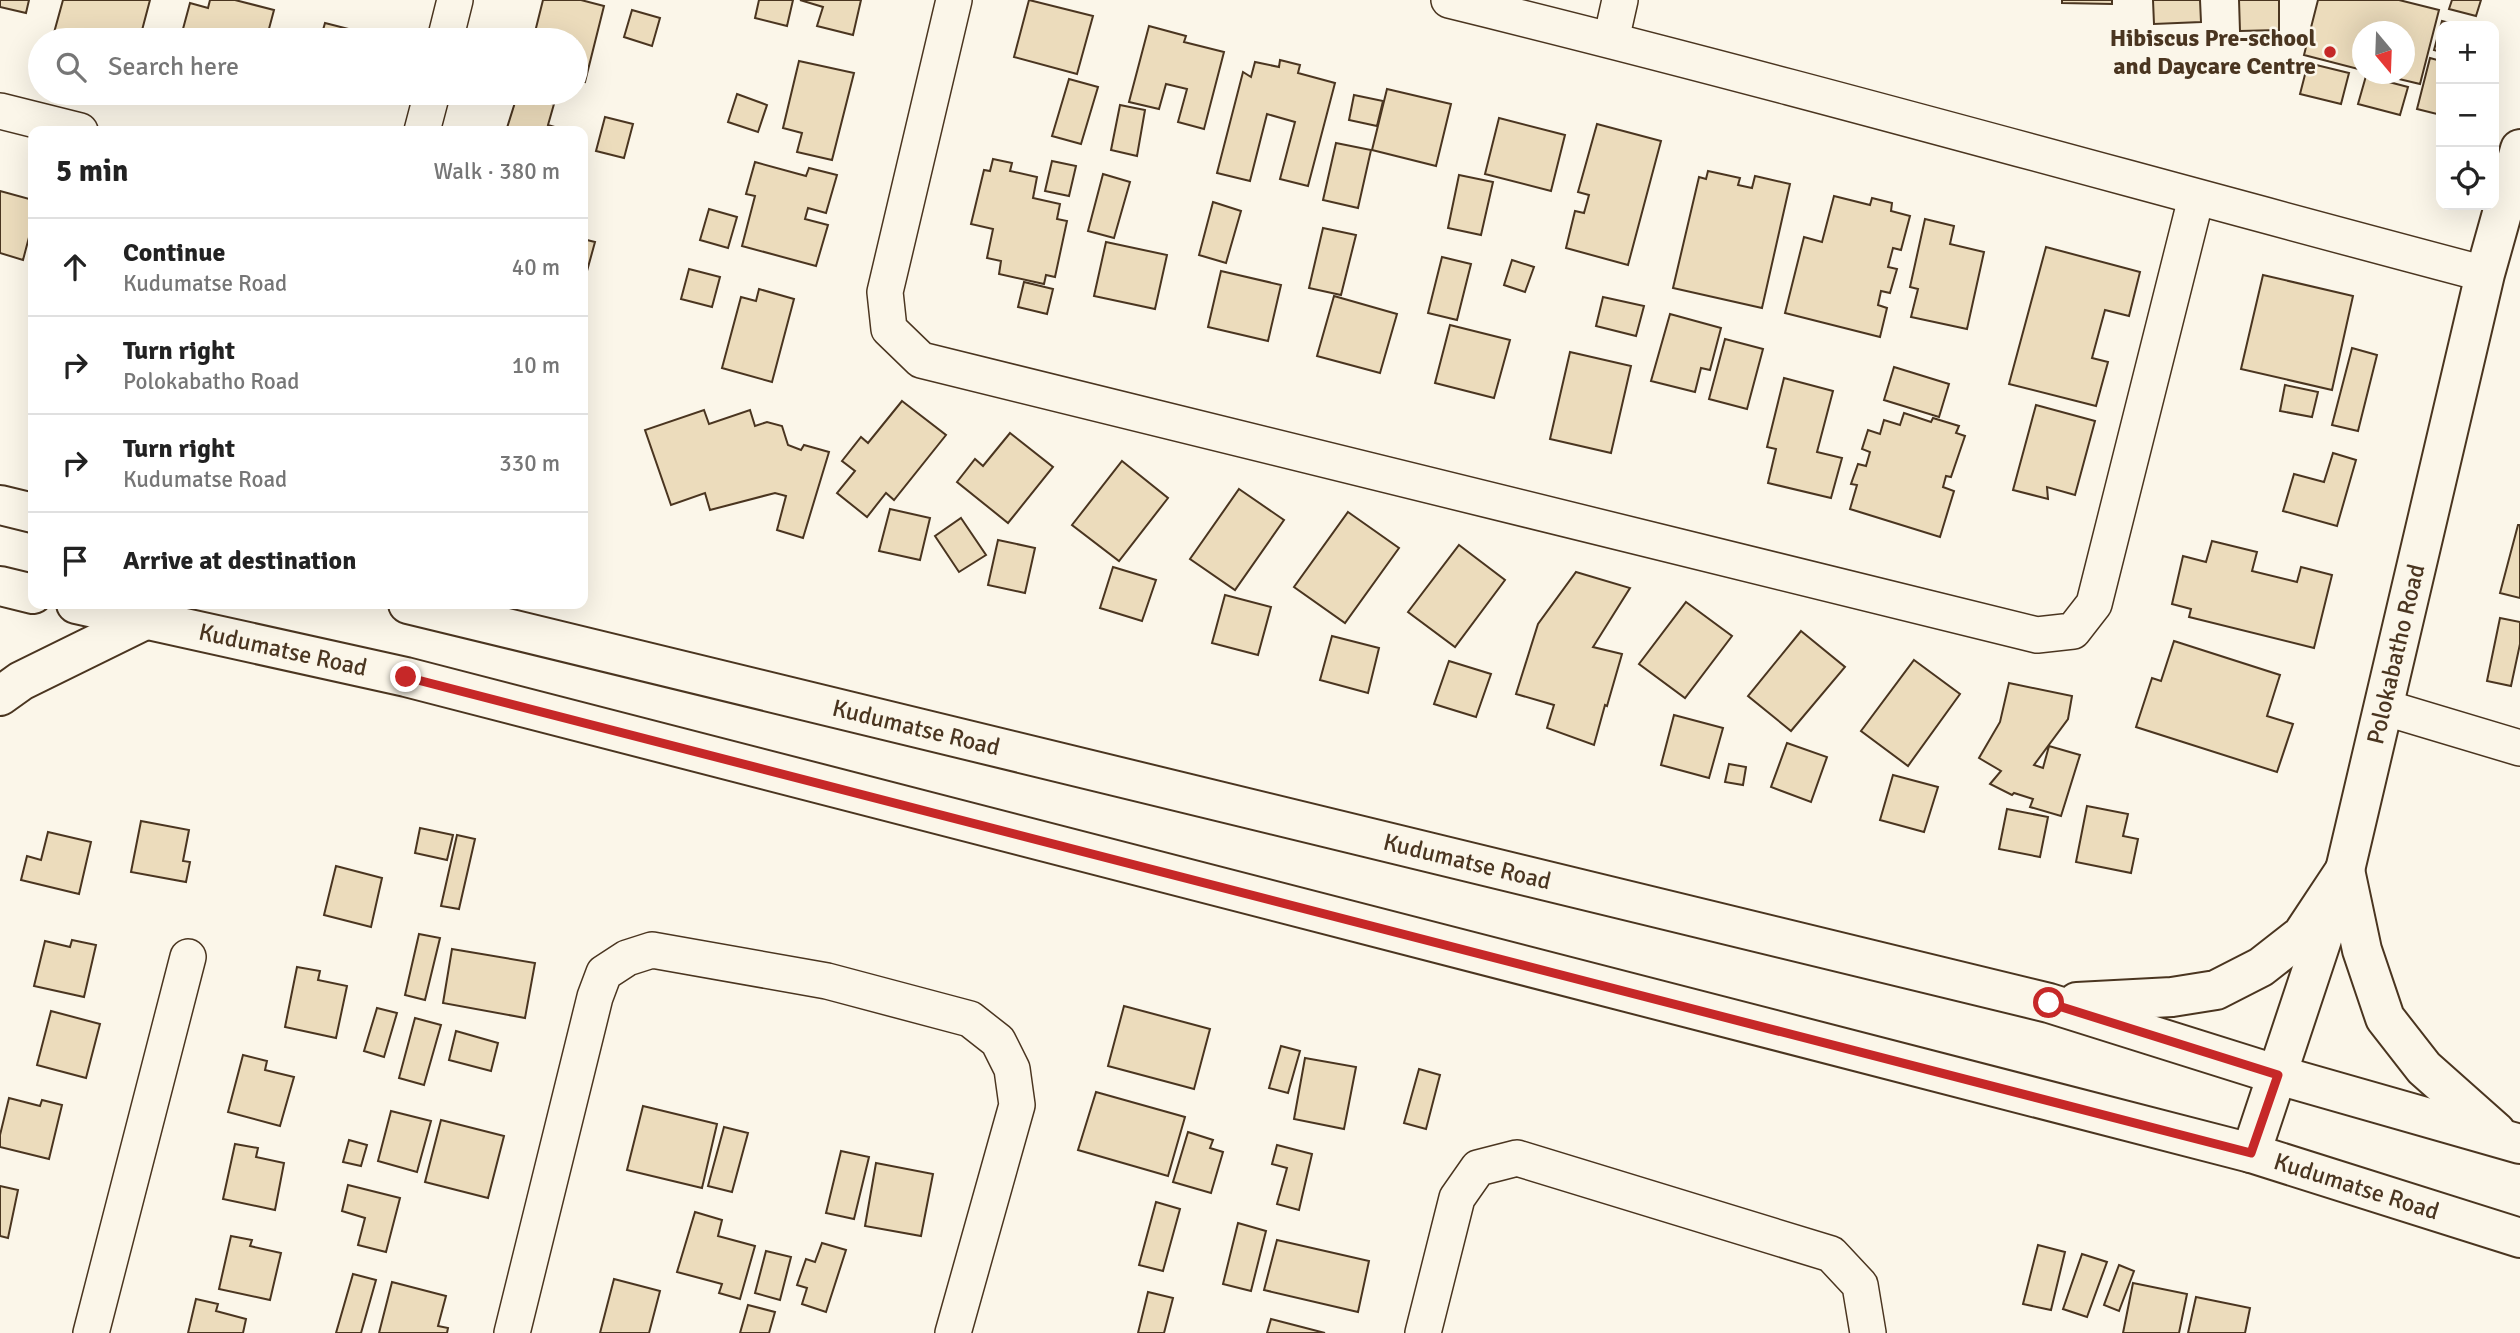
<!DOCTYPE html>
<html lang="en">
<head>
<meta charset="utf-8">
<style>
  body { margin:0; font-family:Signika,sans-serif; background:#f6f6f6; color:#222 }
  .controls { position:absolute; right:21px; top:21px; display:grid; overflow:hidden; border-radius:14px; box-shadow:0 7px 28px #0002 }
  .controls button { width:63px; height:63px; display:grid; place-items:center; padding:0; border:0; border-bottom:2px solid #e0e0e0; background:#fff; color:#222; font:35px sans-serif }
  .compass { position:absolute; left:2352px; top:21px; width:63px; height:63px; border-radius:50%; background:#fff; box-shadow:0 7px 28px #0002; rotate:161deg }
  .stop { position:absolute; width:21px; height:21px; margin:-16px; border:5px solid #c62828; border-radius:50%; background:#fff }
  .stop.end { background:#c62828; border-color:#fff; box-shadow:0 2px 7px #0008 }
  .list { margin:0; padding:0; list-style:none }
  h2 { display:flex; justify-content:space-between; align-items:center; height:91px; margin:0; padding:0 28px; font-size:30px }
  h2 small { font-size:23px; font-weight:400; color:#767676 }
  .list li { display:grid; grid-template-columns:46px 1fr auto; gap:21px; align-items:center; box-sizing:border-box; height:98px; padding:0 28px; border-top:2px solid #e0e0e0 }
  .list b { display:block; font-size:26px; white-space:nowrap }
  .list p { margin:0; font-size:23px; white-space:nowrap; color:#767676 }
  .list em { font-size:23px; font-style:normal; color:#767676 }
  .icon { flex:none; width:38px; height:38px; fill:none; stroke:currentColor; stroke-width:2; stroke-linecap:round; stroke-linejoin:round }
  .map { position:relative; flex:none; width:2520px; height:1333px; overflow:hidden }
  .search { position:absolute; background:#fff; box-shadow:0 7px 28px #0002; left:28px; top:28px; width:560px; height:77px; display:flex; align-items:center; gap:18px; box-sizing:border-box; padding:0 24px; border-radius:38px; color:#767676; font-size:26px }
  .panel { position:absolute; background:#fff; box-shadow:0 7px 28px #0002; left:28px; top:126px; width:560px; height:483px; border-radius:14px }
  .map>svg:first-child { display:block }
</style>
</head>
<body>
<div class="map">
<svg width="2520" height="1333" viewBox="0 0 2520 1333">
  <rect width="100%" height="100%" fill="#fbf6e9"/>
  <!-- building -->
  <g fill="#ecdcbc" stroke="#4a3520" stroke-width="2">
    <polygon points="0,0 29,0 26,13 0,7"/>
    <polygon points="63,0 150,0 141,34 130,31 128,40 52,40"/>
    <polygon points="210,0 235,0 274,10 266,40 180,40 190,3 208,8"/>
    <polygon points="543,0 581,0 604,6 585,82 576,80 576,40 533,40"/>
    <polygon points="759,0 793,0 787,26 755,18"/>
    <polygon points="800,0 861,0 853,35 817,26 823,7"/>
    <polygon points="1029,0 1093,16 1077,74 1014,57"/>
    <polygon points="2062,0 2112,0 2112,4 2062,3"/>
    <polygon points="2153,0 2200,0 2201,22 2154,24"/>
    <polygon points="2239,0 2279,0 2279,30 2240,31"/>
    <polygon points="2318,0 2399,0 2439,10 2420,84 2378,74 2404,74 2404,32 2362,32 2362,70 2304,55"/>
    <polygon points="2452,0 2481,0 2476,16 2449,9"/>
    <polygon points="632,10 660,18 652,46 624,37"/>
    <polygon points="2442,21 2461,26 2441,26 2441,52 2434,50"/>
    <polygon points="325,23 388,39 387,40 301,40 304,32 321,37"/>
    <polygon points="1149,26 1186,36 1184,42 1224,52 1204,129 1178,122 1187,89 1166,84 1159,109 1129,102"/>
    <polygon points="2430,58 2441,61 2441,115 2417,109"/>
    <polygon points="1280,60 1300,65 1298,73 1335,83 1308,186 1280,179 1295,122 1267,114 1250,181 1217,173 1243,72 1251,77 1255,62 1279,67"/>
    <polygon points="799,61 854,73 832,160 797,152 802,133 783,128"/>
    <polygon points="2308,63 2349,73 2341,104 2300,94"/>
    <polygon points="2366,76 2408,87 2400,115 2358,104"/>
    <polygon points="1069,79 1098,87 1081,144 1052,136"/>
    <polygon points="1387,89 1451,104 1436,166 1372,150"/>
    <polygon points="518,93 554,104 548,125 568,131 506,131"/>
    <polygon points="737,94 767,105 758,132 728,122"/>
    <polygon points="1354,95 1383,101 1377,126 1349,120"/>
    <polygon points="1120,105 1145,110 1137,156 1111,150"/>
    <polygon points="605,117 633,124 624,158 596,151"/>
    <polygon points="1499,118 1565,135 1551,191 1485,174"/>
    <polygon points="1597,124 1661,141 1628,265 1566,248 1575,211 1584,213 1589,195 1578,192"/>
    <polygon points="1336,143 1371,150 1358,208 1323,200"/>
    <polygon points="993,159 1012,163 1010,171 1037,177 1033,198 1060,204 1057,219 1067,221 1055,277 1046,275 1044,284 999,274 1001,261 987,258 993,229 971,224 984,170 990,171"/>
    <polygon points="1052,161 1076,166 1069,196 1045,191"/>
    <polygon points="755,162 806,176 809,168 837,175 826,213 808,208 805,219 828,225 816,266 742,246 755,196 746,194"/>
    <polygon points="1708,171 1740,178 1738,185 1752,188 1755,176 1790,184 1762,308 1673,288 1699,177 1706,179"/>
    <polygon points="1103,174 1130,182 1114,238 1088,231"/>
    <polygon points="1459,175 1493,182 1481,235 1448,228"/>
    <polygon points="0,191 33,200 33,222 23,260 0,253"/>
    <polygon points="1834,196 1870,205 1872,198 1892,203 1891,211 1910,216 1901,250 1893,248 1888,267 1897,269 1890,293 1881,291 1878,305 1887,308 1880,337 1785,313 1804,237 1822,242"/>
    <polygon points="1213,202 1241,211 1226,263 1199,255"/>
    <polygon points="709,209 737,217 728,248 700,240"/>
    <polygon points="1925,219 1954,226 1950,244 1984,252 1967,329 1911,317 1918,289 1910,287"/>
    <polygon points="1323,228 1356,235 1341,295 1309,288"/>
    <polygon points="583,239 595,242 587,271 583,270"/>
    <polygon points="1106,242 1167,255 1155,309 1094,296"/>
    <polygon points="2046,247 2140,272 2129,316 2105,310 2092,358 2108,362 2096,406 2009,384"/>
    <polygon points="1442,257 1471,264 1457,320 1428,313"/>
    <polygon points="1512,260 1534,267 1525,292 1504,285"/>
    <polygon points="689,269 720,277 712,307 681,299"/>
    <polygon points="1221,271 1281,285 1268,341 1208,327"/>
    <polygon points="2263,275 2353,296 2332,390 2241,369"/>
    <polygon points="1024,282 1053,289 1047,314 1018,307"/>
    <polygon points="759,289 794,299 772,382 722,368 741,297 756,301"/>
    <polygon points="1334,296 1397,314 1380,373 1317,356"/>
    <polygon points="1603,297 1644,306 1636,336 1596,326"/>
    <polygon points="1670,314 1721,328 1710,370 1701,368 1695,392 1651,381"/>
    <polygon points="1450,325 1510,340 1494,398 1435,383"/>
    <polygon points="1725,339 1763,349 1747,409 1709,399"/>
    <polygon points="2352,348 2377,355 2358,431 2332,425"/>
    <polygon points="1570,352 1631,366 1611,453 1550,439"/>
    <polygon points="1894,367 1949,384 1939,417 1884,400"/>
    <polygon points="1784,378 1833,391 1817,452 1842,458 1831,498 1768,483 1776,449 1767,447"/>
    <polygon points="2285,385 2318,392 2312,417 2280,411"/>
    <polygon points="902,401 946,435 894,500 886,493 867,517 837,493 855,471 842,461 861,437 868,443"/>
    <polygon points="2036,405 2095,421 2075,495 2047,487 2048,499 2013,490"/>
    <polygon points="704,410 709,424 750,410 755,426 767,422 782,426 788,445 801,450 804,445 829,452 803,538 777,530 786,496 775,493 710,510 705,493 671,505 645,430"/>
    <polygon points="1904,413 1931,422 1933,418 1959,426 1956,433 1965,436 1951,477 1946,476 1943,487 1954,491 1940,537 1850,509 1857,485 1851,484 1858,464 1866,466 1870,452 1862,449 1868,430 1880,434 1884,420 1900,425"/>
    <polygon points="1010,433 1053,467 1008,523 957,482 975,459 983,466"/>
    <polygon points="2333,453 2356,460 2337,526 2283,511 2294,474 2324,482"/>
    <polygon points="1122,461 1168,498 1119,561 1072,525"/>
    <polygon points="1239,489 1284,520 1235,590 1190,559"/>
    <polygon points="890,509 930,518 920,560 879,551"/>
    <polygon points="1348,512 1399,548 1345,623 1294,587"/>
    <polygon points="961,518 986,555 959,572 935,536"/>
    <polygon points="2518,525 2520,525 2520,598 2500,593"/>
    <polygon points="998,540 1035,548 1025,593 988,585"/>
    <polygon points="2212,541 2257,552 2252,571 2297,582 2301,567 2332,575 2314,648 2189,617 2191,609 2172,604 2183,556 2206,562"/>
    <polygon points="1459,545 1505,580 1455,647 1408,612"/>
    <polygon points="1113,567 1156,580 1142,621 1100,608"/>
    <polygon points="1576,572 1630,588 1593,647 1622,654 1607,706 1605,705 1594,745 1547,728 1554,705 1516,694 1538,624"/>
    <polygon points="1225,595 1271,607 1258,655 1212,643"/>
    <polygon points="1686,602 1732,636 1685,698 1639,664"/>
    <polygon points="2500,618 2520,622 2520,644 2511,686 2487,681"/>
    <polygon points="1801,631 1845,667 1791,731 1748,696"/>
    <polygon points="1332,636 1379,648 1368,693 1320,680"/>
    <polygon points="2174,641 2280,675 2267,716 2293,724 2277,772 2136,727 2152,678 2161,681"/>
    <polygon points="1914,660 1960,694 1908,766 1861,731"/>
    <polygon points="1449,661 1491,674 1476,717 1434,704"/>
    <polygon points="2009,683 2072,696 2068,719 2034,765 2043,768 2049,746 2080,755 2061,816 2030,807 2033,799 2014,793 2012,795 1990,784 2001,771 1979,758 2000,722"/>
    <polygon points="1674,715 1723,728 1709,778 1661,765"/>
    <polygon points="1787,743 1827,757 1811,802 1771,787"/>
    <polygon points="1729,764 1746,767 1743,785 1725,782"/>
    <polygon points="1893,775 1938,787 1924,832 1880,820"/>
    <polygon points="2087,806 2128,814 2123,836 2138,839 2131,873 2076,862"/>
    <polygon points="2007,809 2048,817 2040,857 1999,849"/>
    <polygon points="141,821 189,830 183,861 190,862 186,882 131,872"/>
    <polygon points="420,828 453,835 447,860 415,853"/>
    <polygon points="48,832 91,842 79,894 21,880 27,856 41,860"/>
    <polygon points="457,835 475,839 459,909 441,906"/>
    <polygon points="336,866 382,878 371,927 324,915"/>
    <polygon points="419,934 440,938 425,1000 405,995"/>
    <polygon points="72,940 96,945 84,997 34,986 45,941 70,947"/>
    <polygon points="452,949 535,963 525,1018 443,1003"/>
    <polygon points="297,967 320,971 318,980 347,986 336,1038 285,1027"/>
    <polygon points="1124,1006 1210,1029 1194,1089 1108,1066"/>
    <polygon points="377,1008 397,1013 384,1057 364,1051"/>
    <polygon points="51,1011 100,1024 86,1078 37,1065"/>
    <polygon points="415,1018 441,1025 424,1085 399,1078"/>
    <polygon points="456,1031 498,1043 491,1071 449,1060"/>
    <polygon points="1281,1046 1300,1051 1288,1093 1269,1088"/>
    <polygon points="243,1055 267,1061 265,1070 294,1077 280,1126 228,1112"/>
    <polygon points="1305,1058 1356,1067 1344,1129 1294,1119"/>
    <polygon points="1419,1069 1440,1075 1426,1129 1404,1123"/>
    <polygon points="1096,1092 1185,1117 1168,1176 1078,1150"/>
    <polygon points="9,1098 40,1106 42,1100 62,1105 49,1159 0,1147 0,1135"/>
    <polygon points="643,1106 717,1124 702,1188 627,1170"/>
    <polygon points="391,1111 431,1121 417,1172 378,1161"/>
    <polygon points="441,1120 504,1136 488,1198 425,1182"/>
    <polygon points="724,1127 748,1133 732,1192 708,1186"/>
    <polygon points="1188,1132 1213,1140 1210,1148 1223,1152 1211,1193 1173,1182"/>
    <polygon points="349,1140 367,1145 361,1166 343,1162"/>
    <polygon points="235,1144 258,1148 256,1157 284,1163 275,1210 223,1199"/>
    <polygon points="1277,1145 1312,1154 1299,1210 1277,1204 1287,1168 1272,1164"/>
    <polygon points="841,1151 869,1157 854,1219 826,1213"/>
    <polygon points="876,1163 933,1174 921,1236 865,1226"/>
    <polygon points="348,1185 400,1198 386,1252 358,1245 365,1218 342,1211"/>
    <polygon points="0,1186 18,1190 8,1238 0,1236"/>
    <polygon points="1156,1202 1180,1209 1163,1271 1139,1265"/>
    <polygon points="695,1212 722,1220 718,1236 755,1246 740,1299 719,1293 722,1284 677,1272"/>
    <polygon points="1238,1223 1266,1231 1251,1291 1223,1284"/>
    <polygon points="231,1236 252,1240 250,1246 281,1253 270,1300 219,1289"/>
    <polygon points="1277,1240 1369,1261 1358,1312 1264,1290"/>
    <polygon points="822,1243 846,1250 826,1312 802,1304 807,1288 797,1285 806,1259 815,1262"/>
    <polygon points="2038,1245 2065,1252 2051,1310 2023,1304"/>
    <polygon points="766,1251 791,1257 780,1300 755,1293"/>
    <polygon points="2082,1254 2107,1262 2087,1317 2063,1309"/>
    <polygon points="2119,1265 2134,1271 2119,1311 2104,1305"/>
    <polygon points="353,1274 376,1280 361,1333 336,1333"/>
    <polygon points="614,1279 660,1291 649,1333 600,1333"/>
    <polygon points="392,1282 446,1296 438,1326 448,1328 447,1333 379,1333"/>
    <polygon points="2133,1283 2187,1294 2179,1333 2123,1333"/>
    <polygon points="1148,1292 1173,1298 1164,1333 1138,1333"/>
    <polygon points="2196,1297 2250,1308 2245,1333 2188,1333"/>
    <polygon points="196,1299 218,1304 216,1311 246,1319 243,1333 188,1333"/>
    <polygon points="748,1305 775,1312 769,1333 740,1333"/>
    <polygon points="1271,1319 1325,1333 1267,1333"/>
  </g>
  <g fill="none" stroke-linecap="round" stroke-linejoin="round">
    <!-- minor casing -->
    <g stroke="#4a3520" stroke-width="38">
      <g id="minor">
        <polyline points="954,0 885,292 889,329 921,360 2037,635 2073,631 2094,604 2196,198"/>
        <path d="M1449 0C1796 85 2140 183 2485 274"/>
        <polyline points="445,40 455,0"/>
        <polyline points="1611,40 1620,0"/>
        <polyline points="0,111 80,131"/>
        <polyline points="422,131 432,93"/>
        <polyline points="2383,707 2520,748"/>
        <polyline points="91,1333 188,957"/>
        <polyline points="512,1333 595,997 604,973 627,958 652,950 827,981 970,1019 998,1041 1012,1069 1017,1105 953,1333"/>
        <polyline points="1423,1333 1457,1198 1478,1168 1517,1158 1831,1254 1860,1285 1868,1333"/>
      </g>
    </g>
    <!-- tertiary casing -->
    <g stroke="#4a3520" stroke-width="42">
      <g id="tertiary">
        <path id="s1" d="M2251 1153 2345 870 2485 274 2520 149"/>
      </g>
    </g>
    <!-- primary casing -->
    <g stroke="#4a3520" stroke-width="42">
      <g id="primary">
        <polyline points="0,505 33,513"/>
        <polyline points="0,586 33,594"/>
        <path id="s2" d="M76 604 406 677 2251 1153 2520 1238"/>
        <path id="s3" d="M408 604 2049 1003 2278 1075 2520 1144"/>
        <polyline points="0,696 21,681 145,620"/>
        <polyline points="2345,870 2362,950 2385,1018 2424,1068 2496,1132"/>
        <polyline points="2077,1002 2172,997 2216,990 2261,967 2302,935 2345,870"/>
      </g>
    </g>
    <!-- minor -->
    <use href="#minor" stroke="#fbf6e9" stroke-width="35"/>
    <!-- tertiary -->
    <use href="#tertiary" stroke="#fbf6e9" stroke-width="38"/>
    <!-- primary -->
    <use href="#primary" stroke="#fbf6e9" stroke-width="38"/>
  </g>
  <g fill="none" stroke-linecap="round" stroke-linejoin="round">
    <!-- route -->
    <polyline stroke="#c62828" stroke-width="9" points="406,677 2251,1153 2278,1075 2049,1003"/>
  </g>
  <!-- markers -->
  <circle fill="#c62828" stroke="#fbf6e9" stroke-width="2.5" cx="2330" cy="52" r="7"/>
  <g text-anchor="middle" stroke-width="5" stroke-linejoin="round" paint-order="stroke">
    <!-- poi labels -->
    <g font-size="24" font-weight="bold" fill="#4a3520" stroke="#fbf6e9" text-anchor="end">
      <text x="2316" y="46">Hibiscus Pre-school<tspan x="2316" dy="28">and Daycare Centre</tspan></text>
    </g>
    <!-- street labels -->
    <g font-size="24" fill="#4a3520" stroke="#fbf6e9">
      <text dy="8" stroke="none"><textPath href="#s2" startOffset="212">Kudumatse Road</textPath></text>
      <text dy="8" stroke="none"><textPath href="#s1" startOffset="520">Polokabatho Road</textPath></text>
      <text dy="8" stroke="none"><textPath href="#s3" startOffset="523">Kudumatse Road</textPath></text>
      <text dy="8" stroke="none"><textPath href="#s3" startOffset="1090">Kudumatse Road</textPath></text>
      <text dy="8" stroke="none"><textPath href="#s2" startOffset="2354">Kudumatse Road</textPath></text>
    </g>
  </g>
</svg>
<div class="controls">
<button>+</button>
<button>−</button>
<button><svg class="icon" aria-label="locate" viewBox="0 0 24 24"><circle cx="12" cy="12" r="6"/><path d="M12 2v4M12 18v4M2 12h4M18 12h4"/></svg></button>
</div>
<svg class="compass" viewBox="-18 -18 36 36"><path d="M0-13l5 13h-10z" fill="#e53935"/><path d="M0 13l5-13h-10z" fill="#767676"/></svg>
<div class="stop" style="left:2049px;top:1003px"></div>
<div class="stop end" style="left:406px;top:677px"></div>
<div class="search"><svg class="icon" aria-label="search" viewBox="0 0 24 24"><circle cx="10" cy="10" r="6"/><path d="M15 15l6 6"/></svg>Search here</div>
<section class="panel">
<h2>5 min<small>Walk · 380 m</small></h2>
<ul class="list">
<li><svg class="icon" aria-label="ahead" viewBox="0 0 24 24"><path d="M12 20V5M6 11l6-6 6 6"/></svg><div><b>Continue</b><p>Kudumatse Road</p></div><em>40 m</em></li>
<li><svg class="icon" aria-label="right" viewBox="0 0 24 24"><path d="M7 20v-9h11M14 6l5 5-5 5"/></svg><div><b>Turn right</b><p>Polokabatho Road</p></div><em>10 m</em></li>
<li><svg class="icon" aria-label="right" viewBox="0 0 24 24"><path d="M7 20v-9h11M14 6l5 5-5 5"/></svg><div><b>Turn right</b><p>Kudumatse Road</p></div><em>330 m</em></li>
<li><svg class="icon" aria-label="arrive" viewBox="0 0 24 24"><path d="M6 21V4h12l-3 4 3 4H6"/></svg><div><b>Arrive at destination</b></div></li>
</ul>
</section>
</div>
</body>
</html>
